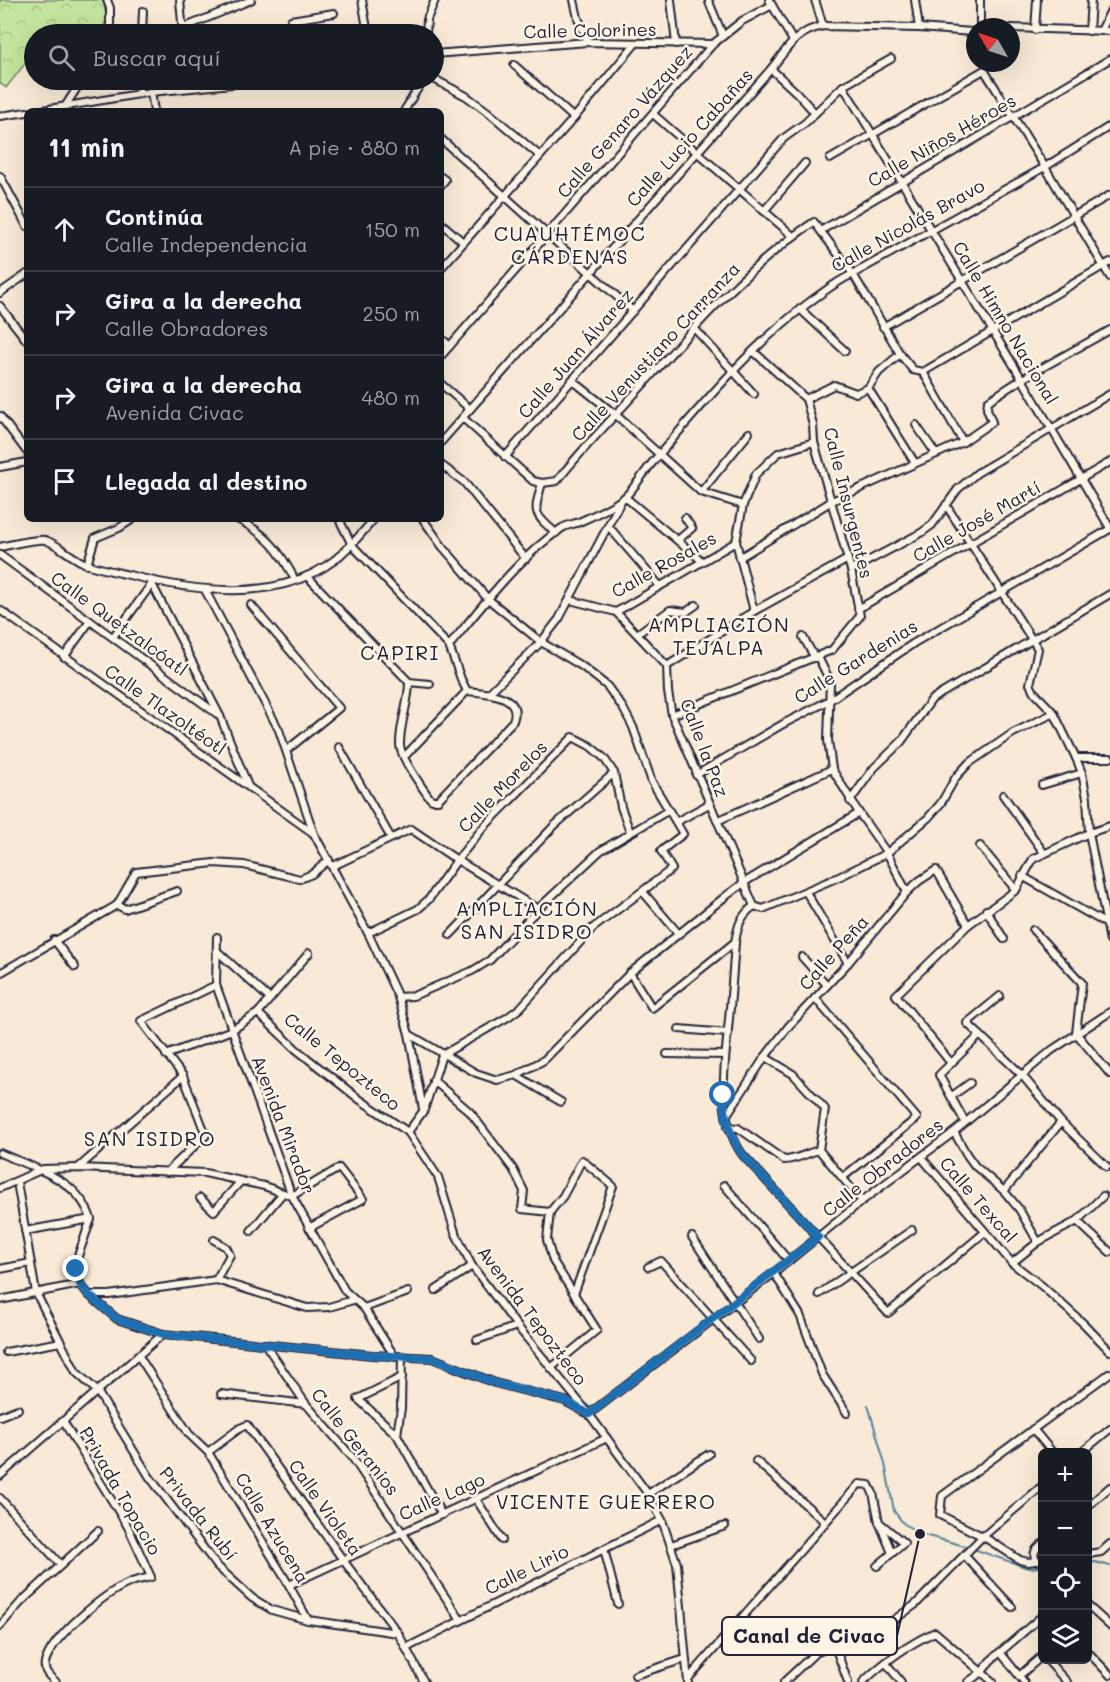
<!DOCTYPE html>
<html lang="es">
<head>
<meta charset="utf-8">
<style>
  body { margin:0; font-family:Mali,sans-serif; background:#20242c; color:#f1f3f6 }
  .controls { position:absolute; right:18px; bottom:18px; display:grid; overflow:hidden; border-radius:9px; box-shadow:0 6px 24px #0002 }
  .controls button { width:54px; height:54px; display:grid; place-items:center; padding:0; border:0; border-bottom:2px solid #363941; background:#171b24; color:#f1f3f6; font:30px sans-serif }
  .compass { position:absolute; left:966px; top:18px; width:54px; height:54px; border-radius:50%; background:#171b24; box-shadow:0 6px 24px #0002; rotate:309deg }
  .stop { position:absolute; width:18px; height:18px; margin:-14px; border:4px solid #1f6fb2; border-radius:50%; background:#fff }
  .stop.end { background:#1f6fb2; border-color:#fff; box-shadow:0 2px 6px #0008 }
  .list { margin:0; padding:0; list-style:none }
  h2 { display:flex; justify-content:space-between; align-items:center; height:78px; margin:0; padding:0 24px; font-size:26px }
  h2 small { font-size:20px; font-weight:400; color:#9ea1a6 }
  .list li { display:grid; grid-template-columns:39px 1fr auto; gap:18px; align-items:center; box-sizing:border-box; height:84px; padding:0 24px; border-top:2px solid #363941 }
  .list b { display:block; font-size:22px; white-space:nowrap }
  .list p { margin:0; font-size:20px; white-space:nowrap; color:#9ea1a6 }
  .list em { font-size:20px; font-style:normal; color:#9ea1a6 }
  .icon { flex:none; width:33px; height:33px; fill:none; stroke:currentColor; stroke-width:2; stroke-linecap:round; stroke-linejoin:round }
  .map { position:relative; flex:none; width:1110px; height:1682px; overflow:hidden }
  .search { position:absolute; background:#171b24; box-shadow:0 6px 24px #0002; left:24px; top:24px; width:420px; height:66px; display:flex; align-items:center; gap:15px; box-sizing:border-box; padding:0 21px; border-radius:33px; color:#9ea1a6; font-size:22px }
  .panel { position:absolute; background:#171b24; box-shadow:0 6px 24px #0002; left:24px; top:108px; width:420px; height:414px; border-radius:9px }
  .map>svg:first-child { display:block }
</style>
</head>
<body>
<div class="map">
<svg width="1110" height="1682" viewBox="0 0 1110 1682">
  <defs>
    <pattern id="forest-crowns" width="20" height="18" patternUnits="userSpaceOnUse" patternTransform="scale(1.5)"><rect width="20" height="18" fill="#c4e59d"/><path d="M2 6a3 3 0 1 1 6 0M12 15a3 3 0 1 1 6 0" fill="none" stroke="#a8c488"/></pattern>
  </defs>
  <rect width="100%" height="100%" fill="#f8ead6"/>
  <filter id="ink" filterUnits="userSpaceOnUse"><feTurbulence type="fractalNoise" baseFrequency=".0167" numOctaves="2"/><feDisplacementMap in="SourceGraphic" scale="12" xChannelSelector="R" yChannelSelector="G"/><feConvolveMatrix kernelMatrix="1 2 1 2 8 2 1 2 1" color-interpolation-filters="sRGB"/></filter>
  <g filter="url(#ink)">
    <!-- forest -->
    <polygon fill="url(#forest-crowns)" stroke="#73846c" stroke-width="1.5" points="0,0 103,0 107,19 100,34 34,34 34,52 6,88 0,83"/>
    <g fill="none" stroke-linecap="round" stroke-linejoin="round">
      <!-- stream -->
      <g stroke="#57849a" stroke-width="2">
        <polyline points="868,1405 885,1464 894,1511 903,1523 920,1534 965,1546 1028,1568 1042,1567"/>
        <polyline points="1088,1563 1095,1562 1110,1566"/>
      </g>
      <!-- minor casing -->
      <g stroke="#22223b" stroke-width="10">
        <g id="minor">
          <polyline points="107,0 110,8 110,34"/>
          <polyline points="180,0 183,34"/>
          <polyline points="362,0 368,34"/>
          <polyline points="574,0 578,18 588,42"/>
          <polyline points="671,0 676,44"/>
          <polyline points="769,0 793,41"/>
          <polyline points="815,0 823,26"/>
          <polyline points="915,0 919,28"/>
          <polyline points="980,0 980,27"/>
          <polyline points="709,2 723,36"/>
          <polyline points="183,28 251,0"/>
          <polyline points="1011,28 1110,31"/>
          <polyline points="1035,30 1037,0"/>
          <polyline points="1089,31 1091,0"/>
          <polyline points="1101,31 1110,12"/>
          <polyline points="142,34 143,11"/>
          <polyline points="293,34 291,20 334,13"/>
          <polyline points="426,34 427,19 435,0"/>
          <polyline points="434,54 588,42 713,44"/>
          <polyline points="514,65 574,118"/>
          <polyline points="771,69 797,93 815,113"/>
          <polyline points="434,79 466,96 488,112 540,156"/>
          <polyline points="843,86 1022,379 1110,528"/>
          <polyline points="151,92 154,111"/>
          <polyline points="139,94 140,80"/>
          <polyline points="66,105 82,80"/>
          <polyline points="37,111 151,92 274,80"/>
          <polyline points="404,111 423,80"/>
          <polyline points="653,114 793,236"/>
          <polyline points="0,116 27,112"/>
          <polyline points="441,139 633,311"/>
          <polyline points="830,159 984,70 1045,167 1110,277"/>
          <polyline points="0,176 27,226"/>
          <polyline points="441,177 445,180 441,185"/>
          <polyline points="764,211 805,163"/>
          <polyline points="441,223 463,242"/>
          <polyline points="822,230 1110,59"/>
          <polyline points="441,268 574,118 635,44"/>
          <polyline points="0,293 27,274"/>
          <polyline points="0,306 27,341"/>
          <polyline points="800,309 845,351"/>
          <polyline points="883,327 1110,195"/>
          <polyline points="694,328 754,394"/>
          <polyline points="441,338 450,346"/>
          <polyline points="441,356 713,44 742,21 772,5"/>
          <polyline points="923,372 963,442"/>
          <polyline points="572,380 616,415 701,492 743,505"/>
          <polyline points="441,384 470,409"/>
          <polyline points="868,388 915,463"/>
          <polyline points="806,399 834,385 856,393 868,388 879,372 900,354"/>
          <polyline points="0,416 27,452"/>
          <path d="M463 418 533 481 542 483 557 481C582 449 612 419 639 389 693 329 747 266 814 222L853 274 900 354 913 370 923 372 1110 262"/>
          <polyline points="916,425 936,454"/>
          <path d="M441 442 771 69C787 49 796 31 823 26L919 28 972 32 975 31"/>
          <polyline points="505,457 784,138 805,123 843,86 891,59"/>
          <polyline points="441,465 464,482 526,559"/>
          <polyline points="0,467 27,462"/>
          <path d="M542 483C534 512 532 513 556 533"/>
          <polyline points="701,492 749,433"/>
          <polyline points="625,497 702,561"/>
          <polyline points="946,505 1038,649 1030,684 1034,692 1054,713 1076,758 1082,773 1087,798 1089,833 1110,941"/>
          <path d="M237 519C266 533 281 552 295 580"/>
          <polyline points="609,527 659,585"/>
          <polyline points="678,540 692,528 685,518"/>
          <path d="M0 547C9 545 38 539 45 540 57 543 75 561 89 565 102 569 116 572 129 575 192 591 276 604 333 561 349 549 361 534 374 519"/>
          <polyline points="0,555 220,716"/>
          <polyline points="739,558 832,501 963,442 992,422 987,409 988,401 1022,379 1110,330"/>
          <polyline points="87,565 95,538 119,528 133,519"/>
          <polyline points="851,570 921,533 932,525 958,489 977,473 1110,394"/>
          <path d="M307 576 409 682C409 703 400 722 400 743 399 756 420 784 428 796L432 800H438L513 721C523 694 486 693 467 691L461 679 449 646 352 545 339 519"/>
          <polyline points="152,584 220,716 248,786"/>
          <polyline points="205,590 279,730 314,834 368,933 398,997 409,1034 423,1109"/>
          <polyline points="570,600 616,612 736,542"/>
          <polyline points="251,605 339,708 287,750"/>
          <polyline points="858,609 1110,462"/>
          <polyline points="0,610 313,833"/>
          <polyline points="754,611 736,542 743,505 756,474 778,453 814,442"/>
          <polyline points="616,612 667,666 668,692 672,715 754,906"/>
          <polyline points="637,634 670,610 686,612 696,605"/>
          <polyline points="113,637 153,582"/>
          <polyline points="803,637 815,658"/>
          <path d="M449 646C483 605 518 558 562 528 567 525 574 524 579 522 591 517 618 504 627 495 638 483 647 468 658 456 705 401 753 344 811 301 825 291 837 281 853 274L1045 167 1110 126"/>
          <polyline points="64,657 90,621"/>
          <polyline points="818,657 830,681 828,740 832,769 859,813 887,853 907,892"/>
          <polyline points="667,666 754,611 848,559"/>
          <polyline points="409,682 430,684"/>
          <polyline points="489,693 541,642 559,619 622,499"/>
          <polyline points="672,715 832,650 860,616 851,570 814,442 813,425 806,399 753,351"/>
          <polyline points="339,747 391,838"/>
          <polyline points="404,757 467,691"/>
          <polyline points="1076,758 1110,758"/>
          <polyline points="696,775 783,724 830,700 914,643 1110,529"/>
          <polyline points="1042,785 1082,773"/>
          <polyline points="1003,795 1044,853"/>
          <polyline points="850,801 874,768 901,742 932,699 1110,594"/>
          <polyline points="717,821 832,769"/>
          <polyline points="676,822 709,804"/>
          <polyline points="980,846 1016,890"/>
          <polyline points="333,866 411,829 457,860 538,909"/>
          <polyline points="1022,876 1105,923"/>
          <polyline points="643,892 678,933"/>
          <polyline points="806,892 848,963"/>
          <polyline points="117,905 125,909 177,891"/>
          <polyline points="986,910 1004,939"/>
          <polyline points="1033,930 1082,983 1076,1033 1110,1074"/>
          <polyline points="368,933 418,909 429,899 457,860 483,828 573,737 590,746 604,758 614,773 621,807 630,832"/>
          <polyline points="450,935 554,826 614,773"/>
          <polyline points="217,937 216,985 292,1196 345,1291 364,1308 395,1357"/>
          <polyline points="54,940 75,967"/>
          <polyline points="217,951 270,999"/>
          <polyline points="802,957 827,985"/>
          <polyline points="0,973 117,905 136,872 214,863 244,865 300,879 312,874 329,860"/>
          <polyline points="630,973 652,1008 735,942"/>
          <polyline points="1000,996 967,1023 1021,1074 1061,1122 1107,1167"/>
          <polyline points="398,997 413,996 472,971 490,960 538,909 600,851 669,810"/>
          <polyline points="815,998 917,1118 842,1178"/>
          <polyline points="258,1013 297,1050 359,1099 408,1132 438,1177 455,1232 472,1266 517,1326 589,1414 648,1494 662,1520 677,1564 688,1682"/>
          <polyline points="679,1029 728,1033"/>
          <polyline points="409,1034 476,1073 497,1080 516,1075 544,1060 630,973 726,896 745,882 859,813"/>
          <polyline points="667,1054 725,1055"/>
          <polyline points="166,1055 232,1030 258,1013 309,953"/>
          <polyline points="765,1057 793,1074 825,1109 819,1150"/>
          <polyline points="951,1063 896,995 968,925 1016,890 1033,859 1089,833 1110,826"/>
          <polyline points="516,1075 561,1102"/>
          <polyline points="433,1080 470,1112 513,1169 524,1191 522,1209 550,1212"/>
          <polyline points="952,1096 970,1083"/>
          <polyline points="726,1116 765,1057 788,1027 848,963 907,892 919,881 936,870 968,925"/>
          <polyline points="965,1122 939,1075 980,1035"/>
          <path d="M728 1127 738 1128 784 1160C796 1160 807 1153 819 1150"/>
          <polyline points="408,1132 424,1110 442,1055 508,1017 520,1008 593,928 672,869 661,851 683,834 652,782 633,727 623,708 607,686 583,667 541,642 488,599 442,546 423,519"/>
          <polyline points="954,1132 967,1155 975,1166 1004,1191 1019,1209 1038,1242"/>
          <polyline points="819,1150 862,1201"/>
          <path d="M0 1153C35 1169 78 1178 91 1219L78 1256 76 1269 80 1284 89 1295 117 1319 163 1334 372 1355 432 1358 495 1383 565 1401 585 1412"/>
          <polyline points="921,1157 1012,1263 1042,1286 1084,1324 1110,1351"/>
          <polyline points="78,1168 183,1076"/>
          <polyline points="167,1172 206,1135 183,1076 141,1021 216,985"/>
          <polyline points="17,1182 36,1293 76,1372 97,1391 149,1476 217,1566 252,1598 272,1610 308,1620 398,1633"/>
          <polyline points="724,1185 789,1261"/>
          <polyline points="0,1188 43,1169 78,1168 205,1173 264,1186 292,1196 339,1168 363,1199 309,1228"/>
          <polyline points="1004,1191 1061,1122"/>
          <polyline points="200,1198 214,1211 241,1181"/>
          <polyline points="550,1212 563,1196 582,1160 613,1186 574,1294"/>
          <polyline points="550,1212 547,1240 553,1261 597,1330 551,1368"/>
          <polyline points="1077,1221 1110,1252"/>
          <polyline points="25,1231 91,1219"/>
          <polyline points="251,1231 282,1194"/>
          <path d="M985 1232 888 1313 742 1154C716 1115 724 1073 728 1029 731 1000 733 971 735 942 738 926 740 916 754 906L763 909 841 876 887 853 928 818 941 803 956 777 968 764 1013 733 1054 713"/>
          <polyline points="692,1237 759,1339"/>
          <polyline points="214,1240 226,1247 230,1255 216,1280"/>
          <polyline points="1012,1263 1038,1242 1077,1221 1103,1196"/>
          <polyline points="648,1267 661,1261 751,1361"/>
          <polyline points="0,1269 31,1263"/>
          <polyline points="774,1273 800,1315 822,1374 847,1413"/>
          <polyline points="436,1290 472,1266"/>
          <polyline points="819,1294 912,1230"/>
          <polyline points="89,1295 109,1295 216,1280 307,1308 329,1307 353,1300"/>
          <polyline points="0,1300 80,1284"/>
          <polyline points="364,1308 408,1292"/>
          <polyline points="477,1340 517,1326"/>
          <polyline points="265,1344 306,1404 352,1457 460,1619"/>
          <polyline points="6,1352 61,1342"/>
          <polyline points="138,1355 189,1434 208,1452 289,1585 308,1620"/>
          <polyline points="402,1377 358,1399 397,1435 442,1515"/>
          <polyline points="221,1394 306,1404"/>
          <polyline points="589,1414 774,1273 862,1201 954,1132 1052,1050 1110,1012"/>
          <polyline points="0,1416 18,1409"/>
          <polyline points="1033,1429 1052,1452"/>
          <polyline points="397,1435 401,1408 402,1356"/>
          <polyline points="208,1452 240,1428 247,1425 343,1560 398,1633 424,1682"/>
          <polyline points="1082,1452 1110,1429"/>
          <polyline points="756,1461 825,1522"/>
          <polyline points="0,1476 163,1334"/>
          <polyline points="648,1494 709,1454"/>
          <polyline points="0,1498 61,1565"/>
          <polyline points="476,1499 502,1540"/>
          <polyline points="1088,1506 1110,1487"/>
          <polyline points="671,1545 725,1526"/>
          <polyline points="604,1549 618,1604"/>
          <polyline points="1088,1554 1101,1552 1110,1544"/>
          <polyline points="965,1556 1012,1607"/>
          <polyline points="1042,1560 1028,1562 1020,1560 984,1537 940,1515 942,1496 1110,1373"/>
          <path d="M1036 1561C1032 1552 1036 1549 1042 1544"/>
          <polyline points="877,1566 904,1543 879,1522"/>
          <polyline points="289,1585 607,1438"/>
          <polyline points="1088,1606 1110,1626"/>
          <polyline points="0,1626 21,1602 98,1531"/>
          <polyline points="834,1644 848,1682"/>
          <polyline points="406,1648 662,1520"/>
          <polyline points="1000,1652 1024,1682"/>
          <polyline points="1088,1652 1110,1675"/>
          <polyline points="1047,1660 1067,1682"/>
          <polyline points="886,1663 901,1682"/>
          <polyline points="635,1675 685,1659"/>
          <polyline points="1019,1676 1042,1656"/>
          <polyline points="689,1678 859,1484 869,1485 873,1493 879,1522 892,1553"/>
          <path d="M56 1682C50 1677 43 1671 45 1663 51 1637 105 1593 129 1583 136 1580 144 1579 151 1577L128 1527 63 1421"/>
          <polyline points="784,1682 815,1653 891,1622 916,1604 980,1539 1042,1486"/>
          <path d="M863 1682C884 1662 909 1644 935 1632L993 1682"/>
          <polyline points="968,1682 982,1672 990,1661 1042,1616"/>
        </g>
      </g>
      <!-- minor -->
      <use href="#minor" stroke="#fcf5e5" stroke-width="6"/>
    </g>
  </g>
  <g fill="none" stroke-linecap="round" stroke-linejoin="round" filter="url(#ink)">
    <!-- route -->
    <path stroke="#1f6fb2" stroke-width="8" d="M76 1269 80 1284 89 1295 117 1319 163 1334 372 1355 432 1358 495 1383 565 1401 589 1414 818 1237 742 1154C729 1135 725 1117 723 1095"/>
  </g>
  <g text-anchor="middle" stroke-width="5" stroke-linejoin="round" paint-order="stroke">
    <!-- street labels -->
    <g font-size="18" fill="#22223b" stroke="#fcf5e5">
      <text transform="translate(590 31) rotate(-1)" y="6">Calle Colorines</text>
      <text transform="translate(625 122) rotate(-49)" y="6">Calle Genaro Vázquez</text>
      <text transform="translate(690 138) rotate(-48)" y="6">Calle Lucio Cabañas</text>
      <text transform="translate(942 141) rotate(-30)" y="6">Calle Niños Héroes</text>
      <text transform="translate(908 226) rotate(-29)" y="6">Calle Nicolás Bravo</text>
      <text transform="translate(1005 323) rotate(59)" y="6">Calle Himno Nacional</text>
      <text transform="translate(656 352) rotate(-47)" y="6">Calle Venustiano Carranza</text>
      <text transform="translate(576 354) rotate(-49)" y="6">Calle Juan Álvarez</text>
      <text transform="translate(848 503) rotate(76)" y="6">Calle Insurgentes</text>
      <text transform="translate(977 522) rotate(-30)" y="6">Calle José Martí</text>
      <text transform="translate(664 565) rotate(-29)" y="6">Calle Rosales</text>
      <text transform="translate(119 624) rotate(36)" y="6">Calle Quetzalcóatl</text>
      <text transform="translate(856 662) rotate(-32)" y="6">Calle Gardenias</text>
      <text transform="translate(165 710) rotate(35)" y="6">Calle Tlazoltéotl</text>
      <text transform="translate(704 748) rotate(69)" y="6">Calle la Paz</text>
      <text transform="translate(503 787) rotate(-46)" y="6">Calle Morelos</text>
      <text transform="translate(834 953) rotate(-48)" y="6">Calle Peña</text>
      <text transform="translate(342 1062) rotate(39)" y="6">Calle Tepozteco</text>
      <text transform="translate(283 1125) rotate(69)" y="6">Avenida Mirador</text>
      <text transform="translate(883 1168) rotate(-38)" y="6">Calle Obradores</text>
      <text transform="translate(978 1200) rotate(49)" y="6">Calle Texcal</text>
      <text transform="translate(532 1316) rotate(53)" y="6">Avenida Tepozteco</text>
      <text transform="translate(355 1442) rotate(52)" y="6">Calle Geranios</text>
      <text transform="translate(120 1491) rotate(60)" y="6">Privada Topacio</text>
      <text transform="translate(442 1497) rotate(-24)" y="6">Calle Lago</text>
      <text transform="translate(325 1508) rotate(55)" y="6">Calle Violeta</text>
      <text transform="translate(198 1514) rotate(52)" y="6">Privada Rubí</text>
      <text transform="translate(272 1528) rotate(59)" y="6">Calle Azucena</text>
      <text transform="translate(527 1570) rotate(-26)" y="6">Calle Lirio</text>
    </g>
    <!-- neighbourhood labels -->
    <g font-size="20" letter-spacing="1.5" fill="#22223b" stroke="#fcf5e5">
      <text x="570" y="241">CUAUHTÉMOC<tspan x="570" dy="23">CÁRDENAS</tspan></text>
      <text x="719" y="632">AMPLIACIÓN<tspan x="719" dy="23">TEJALPA</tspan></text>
      <text x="400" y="660">CAPIRI</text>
      <text x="527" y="916">AMPLIACIÓN<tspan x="527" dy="23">SAN ISIDRO</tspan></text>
      <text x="150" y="1146">SAN ISIDRO</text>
      <text x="606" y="1509">VICENTE GUERRERO</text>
    </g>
  </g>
  <!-- callouts -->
  <path fill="none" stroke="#22223b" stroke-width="2" d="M920 1534L897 1636"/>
  <circle fill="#22223b" stroke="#fcf5e5" stroke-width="2" cx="920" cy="1534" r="6"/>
  <rect fill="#fcf5e5" stroke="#22223b" stroke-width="2" x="722" y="1617" width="175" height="38" rx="6"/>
  <g font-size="20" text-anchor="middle" font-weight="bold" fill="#22223b">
    <text x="809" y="1643">Canal de Civac</text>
  </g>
</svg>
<div class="controls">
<button>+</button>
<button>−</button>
<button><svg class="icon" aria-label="locate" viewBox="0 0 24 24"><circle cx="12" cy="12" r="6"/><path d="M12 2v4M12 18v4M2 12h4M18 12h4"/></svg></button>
<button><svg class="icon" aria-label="layers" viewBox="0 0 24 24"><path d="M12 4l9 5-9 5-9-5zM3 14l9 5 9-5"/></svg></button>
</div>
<svg class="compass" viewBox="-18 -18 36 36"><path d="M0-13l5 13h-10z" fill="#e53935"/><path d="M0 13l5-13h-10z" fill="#9ea1a6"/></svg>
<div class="stop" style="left:723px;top:1095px"></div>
<div class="stop end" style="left:76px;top:1269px"></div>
<div class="search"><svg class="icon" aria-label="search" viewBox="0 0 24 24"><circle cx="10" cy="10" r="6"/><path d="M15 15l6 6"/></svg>Buscar aquí</div>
<section class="panel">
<h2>11 min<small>A pie · 880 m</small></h2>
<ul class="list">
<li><svg class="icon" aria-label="ahead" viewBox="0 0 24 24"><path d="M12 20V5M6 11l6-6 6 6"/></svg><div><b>Continúa</b><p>Calle Independencia</p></div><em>150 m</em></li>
<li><svg class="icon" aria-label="right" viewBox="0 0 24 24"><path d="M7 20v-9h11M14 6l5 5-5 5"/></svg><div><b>Gira a la derecha</b><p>Calle Obradores</p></div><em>250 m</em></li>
<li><svg class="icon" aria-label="right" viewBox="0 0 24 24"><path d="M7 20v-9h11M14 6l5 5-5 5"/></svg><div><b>Gira a la derecha</b><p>Avenida Civac</p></div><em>480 m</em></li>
<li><svg class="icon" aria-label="arrive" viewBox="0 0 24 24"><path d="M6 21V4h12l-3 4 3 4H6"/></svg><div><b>Llegada al destino</b></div></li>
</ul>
</section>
</div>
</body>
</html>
